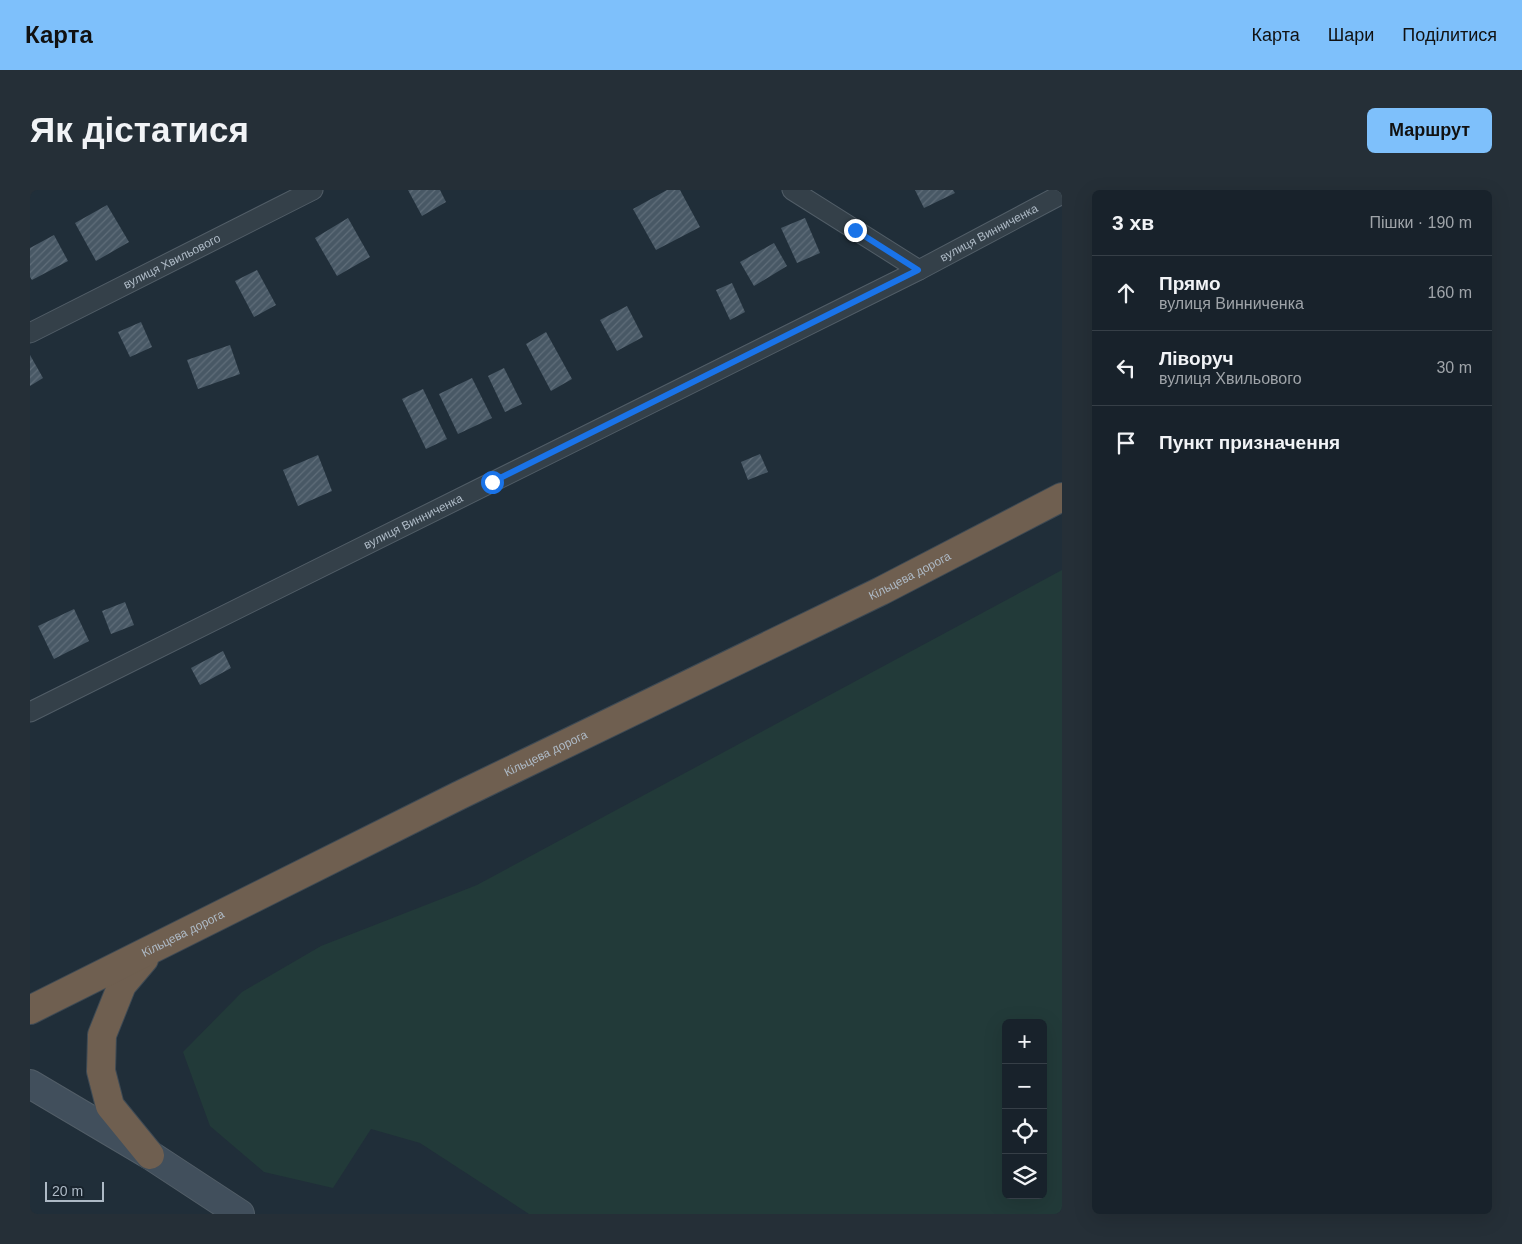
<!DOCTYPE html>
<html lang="uk">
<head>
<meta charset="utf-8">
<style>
  body { margin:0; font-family:Arial,sans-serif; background:#252f37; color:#f1f3f6 }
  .controls { position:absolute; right:15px; bottom:15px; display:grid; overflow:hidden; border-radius:8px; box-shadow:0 5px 20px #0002 }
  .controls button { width:45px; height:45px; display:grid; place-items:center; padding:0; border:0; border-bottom:1px solid #363f47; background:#18222b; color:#f1f3f6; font:25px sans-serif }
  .scale { position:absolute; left:15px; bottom:12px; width:59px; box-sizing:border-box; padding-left:5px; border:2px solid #aebac6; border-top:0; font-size:14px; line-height:18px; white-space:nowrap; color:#aebac6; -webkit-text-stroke:4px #19242e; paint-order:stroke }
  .stop { position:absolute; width:15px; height:15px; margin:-11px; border:4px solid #1a73e8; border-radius:50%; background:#fff }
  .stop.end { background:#1a73e8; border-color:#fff; box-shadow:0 1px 5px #0008 }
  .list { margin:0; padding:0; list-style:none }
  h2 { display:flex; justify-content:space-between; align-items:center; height:65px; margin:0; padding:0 20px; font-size:21px }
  h2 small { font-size:16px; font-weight:400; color:#9fa4a9 }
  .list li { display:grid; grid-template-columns:32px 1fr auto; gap:15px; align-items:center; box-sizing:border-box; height:75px; padding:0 20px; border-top:1px solid #363f47 }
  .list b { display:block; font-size:19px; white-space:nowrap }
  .list p { margin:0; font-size:16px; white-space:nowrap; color:#9fa4a9 }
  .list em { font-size:16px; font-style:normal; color:#9fa4a9 }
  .icon { flex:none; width:28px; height:28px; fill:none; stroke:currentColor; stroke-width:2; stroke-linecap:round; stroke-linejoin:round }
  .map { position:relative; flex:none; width:1032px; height:1024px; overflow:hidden; border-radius:8px }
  header { display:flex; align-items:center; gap:30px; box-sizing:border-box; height:70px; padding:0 25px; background:#7ec0fb; color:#111 }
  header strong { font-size:24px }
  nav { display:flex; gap:28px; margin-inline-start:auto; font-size:18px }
  .intro { display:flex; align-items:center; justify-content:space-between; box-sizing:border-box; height:120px; padding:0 30px }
  h1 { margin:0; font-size:35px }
  .button { padding:12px 22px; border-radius:8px; background:#7ec0fb; color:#111; font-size:18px; font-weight:700 }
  main { display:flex; gap:30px; padding:0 30px }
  aside { flex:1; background:#18222b; border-radius:8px; box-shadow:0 5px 20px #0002 }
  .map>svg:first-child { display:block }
</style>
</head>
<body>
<header>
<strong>Карта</strong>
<nav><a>Карта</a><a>Шари</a><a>Поділитися</a></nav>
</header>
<div class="intro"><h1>Як дістатися</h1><a class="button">Маршрут</a></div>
<main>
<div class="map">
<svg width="1032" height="1024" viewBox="0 0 1032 1024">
  <defs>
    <pattern id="building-hatch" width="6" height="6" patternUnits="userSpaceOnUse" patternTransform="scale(1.25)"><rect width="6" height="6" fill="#485865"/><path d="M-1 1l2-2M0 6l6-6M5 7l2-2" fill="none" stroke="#606e7a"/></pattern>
  </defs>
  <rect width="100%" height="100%" fill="#202e39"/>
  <!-- green -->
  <path fill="#223a39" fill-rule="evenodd" d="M1032 380V1024H499L390 953 341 939 303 998 234 982 180 936 153 862 212 802 291 756 447 695ZM976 833H1013V1005H976Z"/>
  <!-- building -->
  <g fill="url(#building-hatch)">
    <polygon points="378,0 410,0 416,12 392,26"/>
    <polygon points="637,0 650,0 670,37 626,60 603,19"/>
    <polygon points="885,0 923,0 925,3 894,18"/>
    <polygon points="77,15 99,52 66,71 45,33"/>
    <polygon points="318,28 340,67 307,86 285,48"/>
    <polygon points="775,28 790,63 767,73 751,38"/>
    <polygon points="24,45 38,71 2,90 0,87 0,58"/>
    <polygon points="744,53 757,76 724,96 710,72"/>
    <polygon points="227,80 246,115 224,127 205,91"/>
    <polygon points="702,93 715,122 700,130 686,100"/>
    <polygon points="597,116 613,147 587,161 570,130"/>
    <polygon points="111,132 122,157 100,167 88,142"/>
    <polygon points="516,142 542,189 521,201 496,154"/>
    <polygon points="200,155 210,184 168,199 157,170"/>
    <polygon points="0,165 13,188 0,196"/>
    <polygon points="474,178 492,214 475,222 458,186"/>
    <polygon points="442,188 462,228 428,244 409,204"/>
    <polygon points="393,199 417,249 396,259 372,209"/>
    <polygon points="730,264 738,282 718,290 711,272"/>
    <polygon points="288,265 302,301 268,316 253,280"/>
    <polygon points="95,412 104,435 81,444 72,421"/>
    <polygon points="44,419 59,451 24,469 8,436"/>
    <polygon points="193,461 201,478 170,495 161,478"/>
  </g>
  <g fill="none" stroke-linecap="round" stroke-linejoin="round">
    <!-- street casing -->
    <g stroke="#515d67" stroke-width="21">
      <g id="street">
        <polyline points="762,0 889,80"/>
        <path id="s1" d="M0 143 283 0"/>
        <path id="s2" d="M0 522 889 80 1032 4"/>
      </g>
    </g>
    <!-- secondary casing -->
    <g stroke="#515d67" stroke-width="30">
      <polyline id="secondary" points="0,894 120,965 210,1024"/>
    </g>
    <!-- highway casing -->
    <g stroke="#3e4a54" stroke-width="30">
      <g id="highway">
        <polyline points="114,769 92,795 72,845 71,881 80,916 120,965"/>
        <path id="s3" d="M0 820 428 606 851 401 1032 307"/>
      </g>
    </g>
    <!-- street -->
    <use href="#street" stroke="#344049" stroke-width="19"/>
    <!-- secondary -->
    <use href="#secondary" stroke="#414f5c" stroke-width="28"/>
    <!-- highway -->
    <use href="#highway" stroke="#6f5f50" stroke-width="28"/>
  </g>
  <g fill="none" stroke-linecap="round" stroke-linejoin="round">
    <!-- route -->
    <polyline stroke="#1a73e8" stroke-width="6" points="462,292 888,80 825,40"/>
  </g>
  <g text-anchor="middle" stroke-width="4.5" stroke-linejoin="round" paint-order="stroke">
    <!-- street labels -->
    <g font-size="12" fill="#aebac6" stroke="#19242e">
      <text dy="4" stroke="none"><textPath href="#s2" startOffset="1072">вулиця Винниченка</textPath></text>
      <text dy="4" stroke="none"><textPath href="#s1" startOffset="159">вулиця Хвильового</textPath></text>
      <text dy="4" stroke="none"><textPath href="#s2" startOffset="428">вулиця Винниченка</textPath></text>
      <text dy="4" stroke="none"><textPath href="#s3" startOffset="981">Кільцева дорога</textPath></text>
      <text dy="4" stroke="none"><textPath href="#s3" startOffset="576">Кільцева дорога</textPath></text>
      <text dy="4" stroke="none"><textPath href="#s3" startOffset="171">Кільцева дорога</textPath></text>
    </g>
  </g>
</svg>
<div class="controls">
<button>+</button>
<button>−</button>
<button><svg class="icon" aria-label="locate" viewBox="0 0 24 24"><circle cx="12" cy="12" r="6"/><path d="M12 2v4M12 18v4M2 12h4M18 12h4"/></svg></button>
<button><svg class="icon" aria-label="layers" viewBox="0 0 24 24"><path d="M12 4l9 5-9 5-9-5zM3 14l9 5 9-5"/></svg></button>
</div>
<div class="scale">20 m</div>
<div class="stop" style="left:462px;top:292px"></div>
<div class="stop end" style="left:825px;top:40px"></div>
</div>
<aside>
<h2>3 хв<small>Пішки · 190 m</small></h2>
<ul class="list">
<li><svg class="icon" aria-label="ahead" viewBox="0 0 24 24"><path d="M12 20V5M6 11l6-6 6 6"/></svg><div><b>Прямо</b><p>вулиця Винниченка</p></div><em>160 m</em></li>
<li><svg class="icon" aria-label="left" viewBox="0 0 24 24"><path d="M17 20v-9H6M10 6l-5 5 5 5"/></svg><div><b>Ліворуч</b><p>вулиця Хвильового</p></div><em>30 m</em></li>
<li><svg class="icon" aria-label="arrive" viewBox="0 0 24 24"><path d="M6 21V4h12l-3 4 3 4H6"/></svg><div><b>Пункт призначення</b></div></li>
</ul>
</aside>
</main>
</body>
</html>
